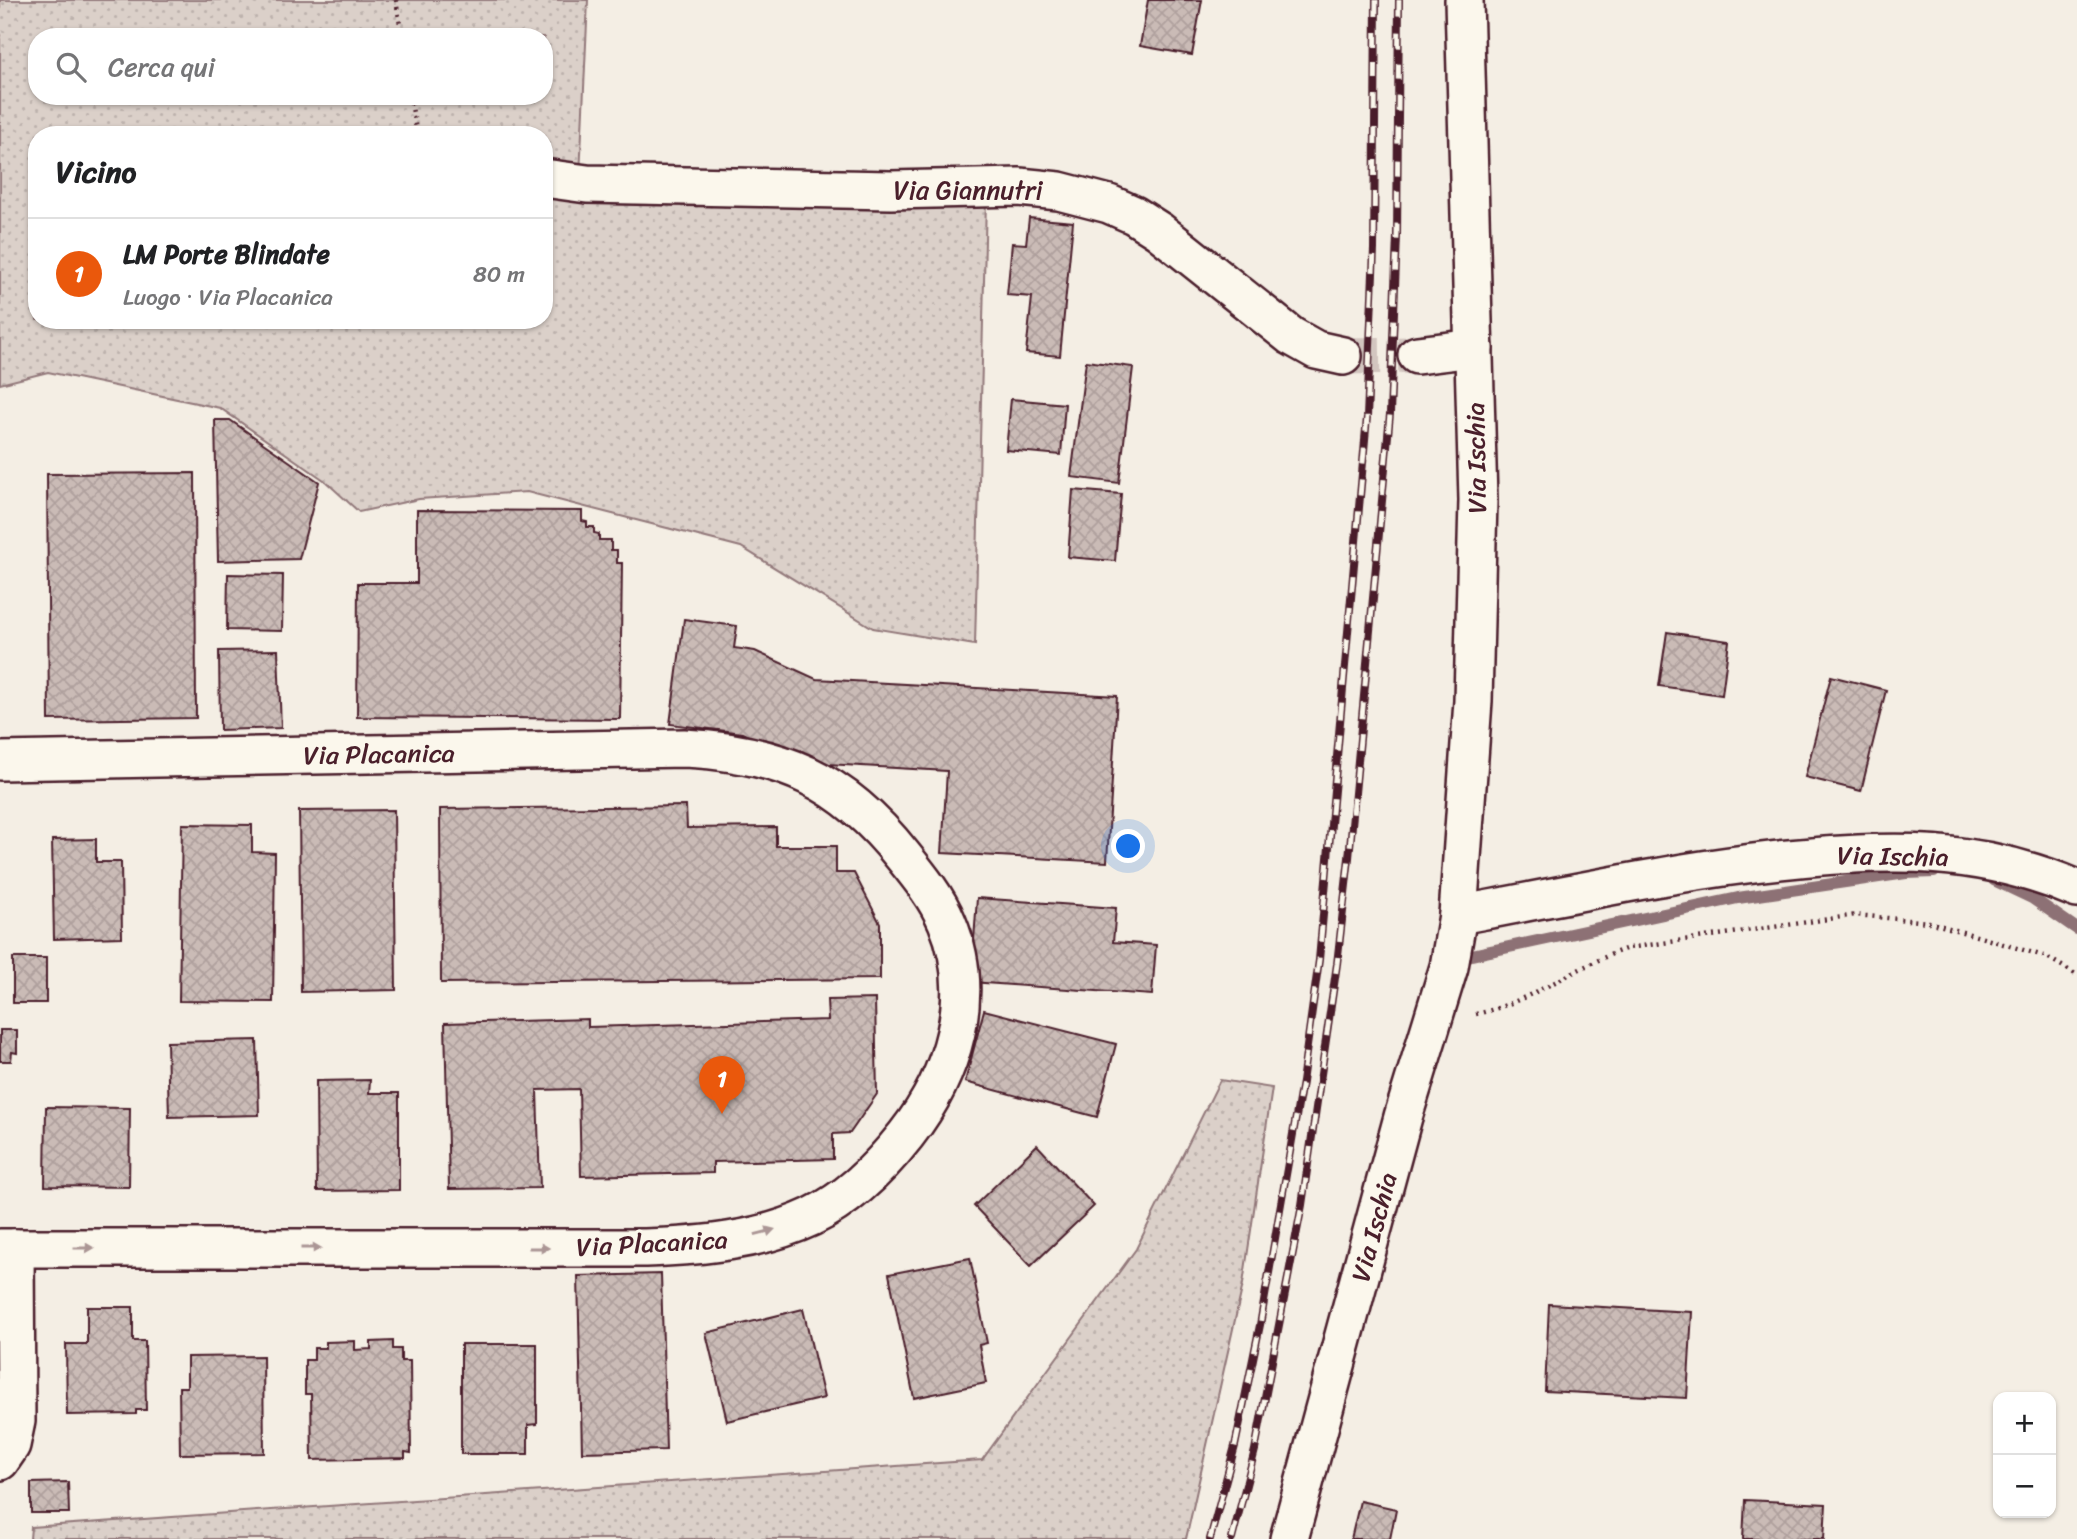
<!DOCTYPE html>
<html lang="it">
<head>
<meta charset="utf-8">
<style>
  body { margin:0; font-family:Sriracha,sans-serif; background:#f6f6f6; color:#202124 }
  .controls { position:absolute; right:21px; bottom:21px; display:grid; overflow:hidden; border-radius:14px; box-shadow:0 2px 5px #0004 }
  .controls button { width:63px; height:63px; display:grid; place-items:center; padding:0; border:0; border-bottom:2px solid #e0e0e0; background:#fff; color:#202124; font:35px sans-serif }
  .you { position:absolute; left:1129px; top:847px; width:24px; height:24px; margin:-18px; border:5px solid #fff; border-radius:50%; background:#1a73e8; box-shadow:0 0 0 10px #1a73e833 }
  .badge { display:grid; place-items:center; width:46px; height:46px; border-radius:50%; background:#ea580c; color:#fff; font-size:23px; font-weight:700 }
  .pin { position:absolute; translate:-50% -58px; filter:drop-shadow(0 2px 4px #0008) }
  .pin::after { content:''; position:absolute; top:37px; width:24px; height:21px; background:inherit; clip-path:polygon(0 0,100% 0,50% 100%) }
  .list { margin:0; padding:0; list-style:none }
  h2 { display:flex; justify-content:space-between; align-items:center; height:91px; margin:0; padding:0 28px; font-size:30px }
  h2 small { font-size:23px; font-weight:400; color:#757577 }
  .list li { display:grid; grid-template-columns:46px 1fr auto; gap:21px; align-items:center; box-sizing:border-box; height:112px; padding:0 28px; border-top:2px solid #e0e0e0 }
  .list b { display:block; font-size:26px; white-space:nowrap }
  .list p { margin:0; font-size:23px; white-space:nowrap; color:#757577 }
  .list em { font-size:23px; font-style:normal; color:#757577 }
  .icon { flex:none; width:38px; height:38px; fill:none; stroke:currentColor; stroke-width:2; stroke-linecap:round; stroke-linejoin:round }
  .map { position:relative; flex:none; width:2077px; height:1539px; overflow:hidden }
  .search { position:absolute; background:#fff; box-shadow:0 2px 5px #0004; left:28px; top:28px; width:525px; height:77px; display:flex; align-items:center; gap:18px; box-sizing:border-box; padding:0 24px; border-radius:28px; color:#757577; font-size:26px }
  .panel { position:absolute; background:#fff; box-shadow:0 2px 5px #0004; left:28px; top:126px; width:525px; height:203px; border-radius:28px }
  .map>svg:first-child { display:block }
</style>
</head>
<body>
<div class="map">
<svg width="2077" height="1539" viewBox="0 0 2077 1539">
  <defs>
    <pattern id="grass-dots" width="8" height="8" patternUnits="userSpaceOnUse" patternTransform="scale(1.75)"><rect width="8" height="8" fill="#dbd0c9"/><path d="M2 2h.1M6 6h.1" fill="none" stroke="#bdb2ad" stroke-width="1.8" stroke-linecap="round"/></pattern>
    <pattern id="building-cross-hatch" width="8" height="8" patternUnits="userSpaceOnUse" patternTransform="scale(1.75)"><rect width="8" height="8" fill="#cabbb6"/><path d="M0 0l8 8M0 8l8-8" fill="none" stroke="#afa09d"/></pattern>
  </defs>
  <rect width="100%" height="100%" fill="#f4eee4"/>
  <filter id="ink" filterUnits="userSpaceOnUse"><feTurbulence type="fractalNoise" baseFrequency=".0143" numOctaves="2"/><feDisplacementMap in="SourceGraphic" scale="14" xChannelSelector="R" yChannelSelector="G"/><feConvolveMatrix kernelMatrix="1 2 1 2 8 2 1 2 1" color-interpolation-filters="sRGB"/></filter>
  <g filter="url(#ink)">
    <!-- grass -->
    <g fill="url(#grass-dots)" stroke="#92787a" stroke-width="2" fill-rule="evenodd">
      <path d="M0 0H588L579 198 986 200 975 645 873 628 741 547 527 492 419 499 359 512 324 480 220 408 48 372 0 384ZM37 37H544V96H37ZM37 135H544V320H37Z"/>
      <polygon points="1220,1080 1272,1088 1243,1284 1186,1539 30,1539 31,1527 982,1460 1136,1249"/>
    </g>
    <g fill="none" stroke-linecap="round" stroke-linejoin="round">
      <!-- stream -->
      <g stroke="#8d7174" stroke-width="12">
        <polyline points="1994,880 2032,898 2077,929"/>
        <polyline points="1453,959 1738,898 1906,873 1934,872"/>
      </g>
    </g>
    <!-- building -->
    <g fill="url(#building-cross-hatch)" stroke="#4a1f2b" stroke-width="2">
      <polygon points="1148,0 1202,0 1192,55 1140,46"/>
      <polygon points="1029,218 1073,222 1060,356 1026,353 1032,297 1007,295 1012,243 1026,244"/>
      <polygon points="1086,361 1133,367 1119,483 1071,477"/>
      <polygon points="1011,399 1065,404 1061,455 1006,450"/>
      <polygon points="215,420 230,420 319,482 299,559 218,561"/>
      <polygon points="195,473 196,718 49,720 47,474"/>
      <polygon points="1073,490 1121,494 1115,561 1068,557"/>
      <polygon points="417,510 582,511 582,521 587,522 587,527 594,527 594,533 599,534 599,540 611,540 611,550 617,550 617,563 622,563 620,719 357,717 358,583 417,583"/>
      <polygon points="228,574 283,575 282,631 227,630"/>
      <polygon points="684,619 737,626 734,648 755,651 816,679 1117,696 1107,862 942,853 947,771 810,763 742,733 670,724"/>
      <polygon points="1667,632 1729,641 1722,695 1659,686"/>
      <polygon points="278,650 281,728 220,730 219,651"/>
      <polygon points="1831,676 1886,690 1861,791 1805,777"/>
      <polygon points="686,806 687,828 776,827 776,846 836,846 836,873 854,873 880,923 880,979 441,983 440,809"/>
      <polygon points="394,810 396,990 301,992 299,811"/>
      <polygon points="182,824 252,825 252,852 275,853 273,1002 179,1001"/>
      <polygon points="96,839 96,862 121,862 122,937 54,939 52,840"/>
      <polygon points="977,898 1116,908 1113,942 1156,945 1152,995 971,982"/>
      <rect x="13" y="958" width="33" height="45"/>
      <polygon points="875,999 877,1094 850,1133 833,1134 833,1159 713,1162 713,1173 581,1176 579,1089 537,1090 540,1188 449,1189 445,1023 588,1019 588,1027 828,1020 827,1000"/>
      <polygon points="984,1010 1116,1044 1097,1117 965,1082"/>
      <polygon points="0,1030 17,1030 17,1053 12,1052 11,1061 0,1061"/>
      <polygon points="257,1040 259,1115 169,1117 167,1042"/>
      <polygon points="370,1080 369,1093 399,1093 399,1190 317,1191 316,1081"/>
      <polygon points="46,1107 130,1108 129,1187 45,1186"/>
      <polygon points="1037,1145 1094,1206 1031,1266 974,1206"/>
      <polygon points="970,1258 987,1343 979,1345 986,1383 914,1398 889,1274"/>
      <polygon points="661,1274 666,1450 582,1452 578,1276"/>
      <polygon points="1549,1304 1692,1312 1687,1398 1545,1391"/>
      <polygon points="87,1307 133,1307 133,1341 145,1341 146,1410 136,1410 136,1414 67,1415 66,1344 87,1344"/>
      <polygon points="803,1309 824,1398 727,1421 706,1333"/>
      <polygon points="355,1341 355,1350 371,1349 371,1342 393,1341 393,1349 401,1349 401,1361 410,1361 411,1453 405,1452 405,1458 312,1460 311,1394 305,1394 305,1360 314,1360 314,1348 326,1348 326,1342"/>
      <polygon points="461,1344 537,1344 537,1424 528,1425 528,1454 461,1454"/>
      <polygon points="263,1356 264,1453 180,1454 179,1387 187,1387 187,1357"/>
      <polygon points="68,1482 69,1513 31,1513 31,1483"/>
      <polygon points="1745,1500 1826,1504 1824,1539 1743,1539"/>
      <polygon points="1360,1501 1396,1509 1390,1539 1351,1539"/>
    </g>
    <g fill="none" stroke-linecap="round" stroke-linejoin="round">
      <!-- minor-tunnel -->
      <polyline stroke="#d2c5bf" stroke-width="37" stroke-dasharray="37 18" stroke-linecap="butt" points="1343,356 1417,355"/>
      <!-- minor casing -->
      <g stroke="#4a1f2b" stroke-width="42">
        <g id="minor">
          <polyline points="544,178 587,184 891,190 1019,187 1059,191 1109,204 1134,215 1159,231 1291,336 1316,350 1343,356"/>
          <polyline points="1417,355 1474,348"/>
          <path d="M0 761 684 748C725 750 769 757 807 775 845 793 877 823 903 856 920 877 937 898 947 922 978 995 953 1075 906 1135 880 1168 849 1199 811 1217 760 1241 700 1246 645 1248H0"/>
          <path d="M1458 915C1568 895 1678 870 1789 859 1892 849 1980 847 2077 889"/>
          <polyline points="0,1461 11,1445 16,1421 15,1248"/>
          <polyline points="1289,1539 1403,1117 1449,967 1458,915 1473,701 1478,500 1464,0"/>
        </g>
      </g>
      <!-- path -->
      <g stroke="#4a1f2b" stroke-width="4.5" stroke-dasharray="2 5" stroke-linecap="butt">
        <polyline points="396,0 402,37"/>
        <polyline points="410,96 417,135"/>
        <path d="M1476 1014C1531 1002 1575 966 1628 948L1856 915 1929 922 2047 957 2077 975"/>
      </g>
      <!-- minor -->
      <use href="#minor" stroke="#fbf7ec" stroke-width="37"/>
      <!-- rail casing -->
      <g stroke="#4a1f2b" stroke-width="8">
        <g id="rail">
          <polyline points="1210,1539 1235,1446 1260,1325 1302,1082 1319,960 1367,417 1374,249 1376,0"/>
          <polyline points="1232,1539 1255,1450 1302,1205 1337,964 1349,858 1390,414 1397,236 1399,0"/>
        </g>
      </g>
      <!-- rail -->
      <use href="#rail" stroke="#fbf7ec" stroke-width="5" stroke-dasharray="16" stroke-linecap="butt"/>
    </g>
    <!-- one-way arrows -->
    <defs><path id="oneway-solid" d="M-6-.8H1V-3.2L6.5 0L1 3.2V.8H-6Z" transform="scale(1.75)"/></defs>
    <g fill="#ab9695">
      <use href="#oneway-solid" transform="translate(765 1232) rotate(-15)"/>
      <use href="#oneway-solid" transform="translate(84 1248)"/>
      <use href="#oneway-solid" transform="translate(311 1248)"/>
      <use href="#oneway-solid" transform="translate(539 1248)"/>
    </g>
  </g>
  <g text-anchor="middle" stroke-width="6" stroke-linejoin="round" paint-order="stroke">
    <!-- street labels -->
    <g font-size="26" fill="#4a1f2b" stroke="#fbf7ec">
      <text x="968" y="199">Via Giannutri</text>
      <text transform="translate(1476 458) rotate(-91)" y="9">Via Ischia</text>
      <text transform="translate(379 754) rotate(-1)" y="9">Via Placanica</text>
      <text transform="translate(1893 856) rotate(1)" y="9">Via Ischia</text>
      <text transform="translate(1374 1227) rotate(-75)" y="9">Via Ischia</text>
      <text transform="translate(652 1243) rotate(-3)" y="9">Via Placanica</text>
    </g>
  </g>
</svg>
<div class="controls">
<button>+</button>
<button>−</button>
</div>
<div class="you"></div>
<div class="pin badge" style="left:722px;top:1114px">1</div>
<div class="search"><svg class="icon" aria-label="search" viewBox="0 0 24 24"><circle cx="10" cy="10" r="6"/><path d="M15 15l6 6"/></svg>Cerca qui</div>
<section class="panel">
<h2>Vicino<small></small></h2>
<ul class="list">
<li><span class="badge">1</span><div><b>LM Porte Blindate</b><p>Luogo · Via Placanica</p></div><em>80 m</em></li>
</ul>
</section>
</div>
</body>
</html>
